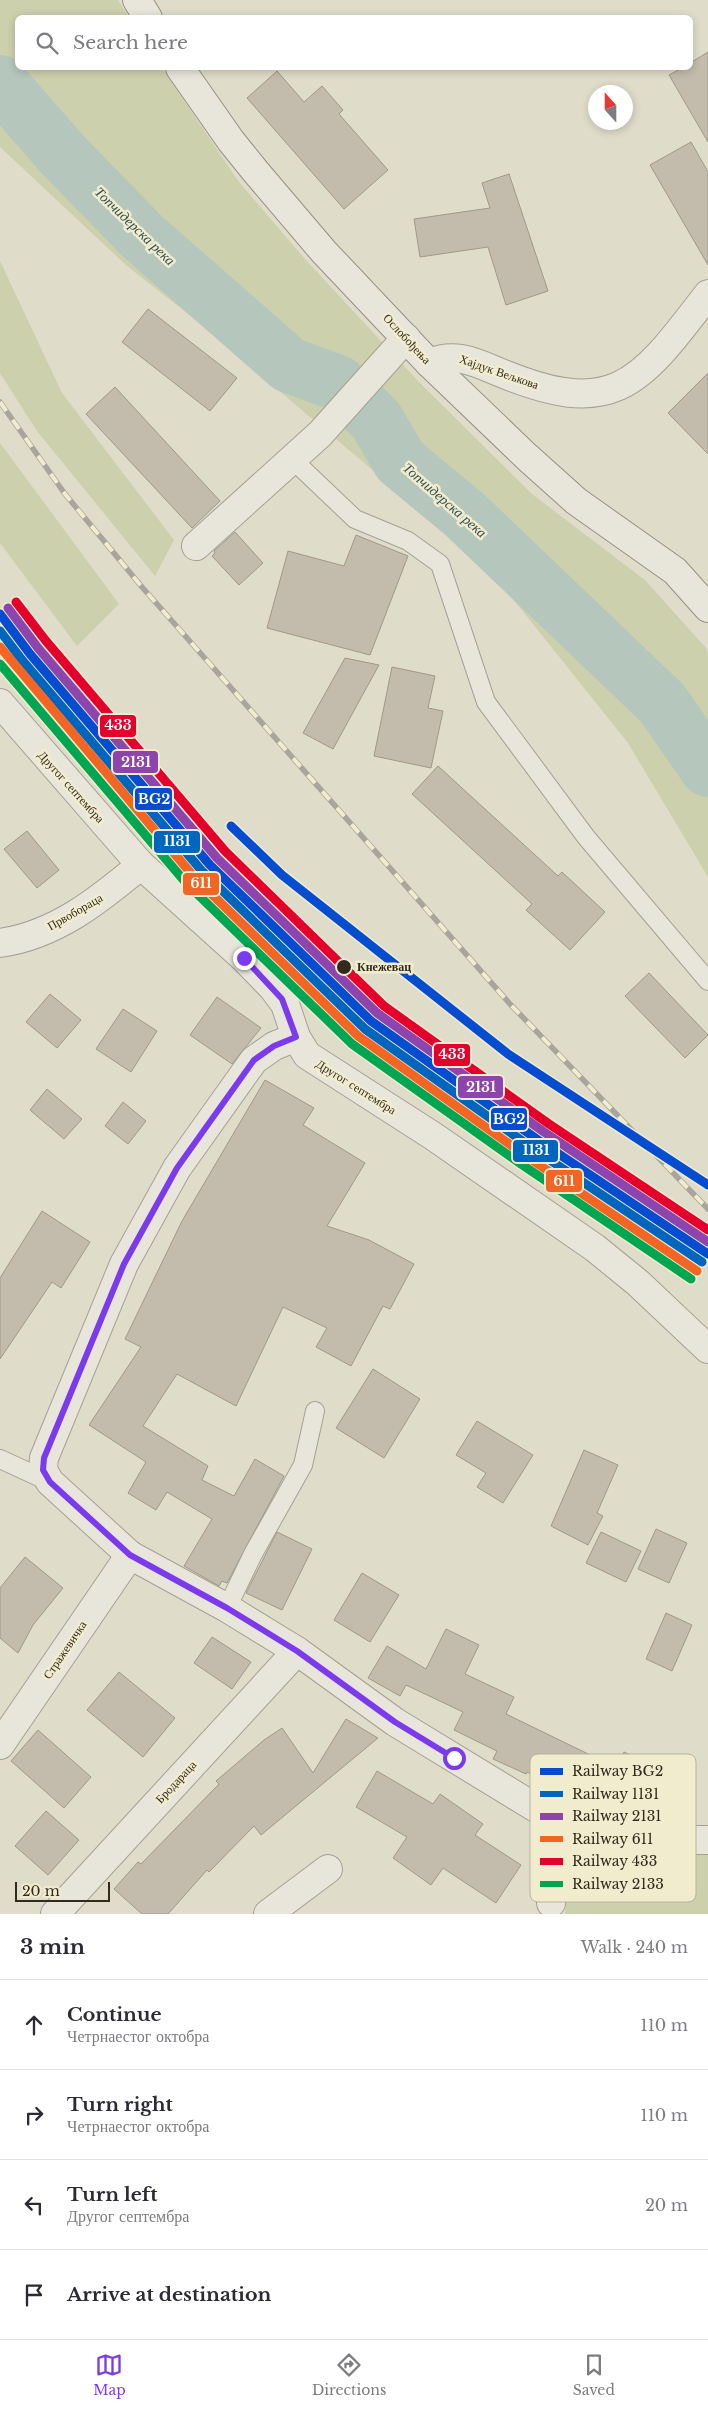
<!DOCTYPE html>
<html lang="en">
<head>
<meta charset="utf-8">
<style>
  body { margin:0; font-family:"Libre Baskerville",serif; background:#f7f7f7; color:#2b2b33 }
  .compass { position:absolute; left:588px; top:85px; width:45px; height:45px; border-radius:50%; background:#fff; box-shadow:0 2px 8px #0003; rotate:339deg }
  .scale { position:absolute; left:15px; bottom:12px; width:95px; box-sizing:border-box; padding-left:5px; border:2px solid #322a1d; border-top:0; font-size:14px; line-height:18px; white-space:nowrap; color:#322a1d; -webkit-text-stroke:4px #f2eccf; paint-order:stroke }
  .stop { position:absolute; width:15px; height:15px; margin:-11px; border:4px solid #7c3aed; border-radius:50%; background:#fff }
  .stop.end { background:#7c3aed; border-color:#fff; box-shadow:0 1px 5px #0008 }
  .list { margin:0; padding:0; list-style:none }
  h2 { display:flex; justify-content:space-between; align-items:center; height:65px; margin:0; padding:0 20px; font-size:21px }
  h2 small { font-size:16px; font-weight:400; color:#7c7c81 }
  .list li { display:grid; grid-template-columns:32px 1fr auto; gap:15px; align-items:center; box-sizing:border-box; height:90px; padding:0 20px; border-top:1px solid #e1e1e2 }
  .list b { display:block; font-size:19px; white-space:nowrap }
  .list p { margin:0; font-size:16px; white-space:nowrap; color:#7c7c81 }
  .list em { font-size:16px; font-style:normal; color:#7c7c81 }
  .icon { flex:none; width:28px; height:28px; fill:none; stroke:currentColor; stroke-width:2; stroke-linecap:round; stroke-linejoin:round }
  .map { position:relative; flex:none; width:708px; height:1914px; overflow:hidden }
  .search { position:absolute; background:#fff; box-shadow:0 2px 8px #0003; left:15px; right:15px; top:15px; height:55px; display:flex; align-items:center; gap:12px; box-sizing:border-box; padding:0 18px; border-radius:8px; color:#7c7c81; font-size:19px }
  .sheet { height:425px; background:#fff }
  nav { display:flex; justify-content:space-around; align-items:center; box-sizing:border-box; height:70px; border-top:1px solid #e1e1e2; background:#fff; font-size:14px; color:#7c7c81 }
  nav a { display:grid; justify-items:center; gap:2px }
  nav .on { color:#7c3aed }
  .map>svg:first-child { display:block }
</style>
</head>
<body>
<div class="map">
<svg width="708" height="1914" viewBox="0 0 708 1914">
  <rect width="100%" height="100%" fill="#e0dcca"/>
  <!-- green -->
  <g fill="#ccd0ad">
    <polygon points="0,0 118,0 129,17 18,18 18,68 162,68 239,182 305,259 418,381 532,494 645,580 706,648 708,653 708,877 628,743 489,569 198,322 127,266 0,147 0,99 74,187 200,306 204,281 44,134 0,72"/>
    <polygon points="0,261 62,393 174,540 155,576 37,431 0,373"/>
    <polygon points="0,443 119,604 77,646 0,543"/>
    <polygon points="571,1847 708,1849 708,1914 565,1914"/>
  </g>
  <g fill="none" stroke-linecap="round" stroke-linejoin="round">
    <!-- river -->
    <polyline stroke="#b5c6bd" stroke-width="56" points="0,83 63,155 143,237 289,365 338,383 376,420 400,461 464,514 662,703 708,769"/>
  </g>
  <!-- building -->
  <g fill="#c3bbab" stroke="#a0988a">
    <polygon points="708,52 708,142 669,75 682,68 690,68 690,63"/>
    <polygon points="277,71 304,102 322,86 343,110 339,114 388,170 344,209 247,98"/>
    <polygon points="691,142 708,172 708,265 650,165"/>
    <polygon points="509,174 548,291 506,305 488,247 420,257 414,219 490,208 482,183"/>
    <polygon points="148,309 237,378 210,411 122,342"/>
    <polygon points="708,373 708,454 668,413"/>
    <polygon points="115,387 220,501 192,528 86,414"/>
    <polygon points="235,532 263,563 239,585 212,556 215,553 214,551"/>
    <polygon points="356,535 408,556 370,655 267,628 288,551 344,566"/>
    <polygon points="345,658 379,665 333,749 303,733"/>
    <polygon points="392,667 435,676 428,708 443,711 431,768 374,756"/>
    <polygon points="438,766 558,876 562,872 605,912 570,950 526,910 532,904 412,794"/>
    <polygon points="27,831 59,870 37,888 4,849"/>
    <polygon points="649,973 708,1035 685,1058 625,996"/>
    <polygon points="50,994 81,1020 57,1048 26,1022"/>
    <polygon points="217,997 261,1028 232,1064 190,1035"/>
    <polygon points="123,1009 157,1031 131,1072 96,1049"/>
    <polygon points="265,1080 314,1108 303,1125 365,1163 327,1226 369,1240 414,1264 390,1309 383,1306 351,1366 316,1347 327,1328 283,1307 236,1406 177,1374 143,1426 208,1466 202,1480 234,1496 255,1459 284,1476 227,1583 222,1581 219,1586 184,1566 212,1519 167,1492 156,1510 128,1493 146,1462 89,1425 141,1347 125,1339 182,1221"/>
    <polygon points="47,1089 82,1119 64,1139 30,1110"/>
    <polygon points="123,1102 146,1121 128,1144 105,1126"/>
    <polygon points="42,1211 90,1242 61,1288 52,1282 0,1359 0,1278"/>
    <polygon points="373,1369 420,1399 384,1458 336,1428"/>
    <polygon points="477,1421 533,1455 503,1503 477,1487 486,1473 456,1455"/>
    <polygon points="584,1450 618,1465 597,1513 603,1516 588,1545 551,1526"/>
    <polygon points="656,1529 687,1543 669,1583 638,1569"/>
    <polygon points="277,1532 312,1549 282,1610 246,1593"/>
    <polygon points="601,1532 641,1551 626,1582 586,1563"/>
    <polygon points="25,1557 63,1588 33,1625 18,1653 0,1638 0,1588"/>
    <polygon points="362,1573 399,1595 370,1642 334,1620"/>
    <polygon points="666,1613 692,1625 672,1671 646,1659"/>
    <polygon points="446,1629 479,1645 465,1674 514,1697 506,1714 617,1768 624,1752 662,1770 654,1787 668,1794 659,1813 585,1780 576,1797 527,1772 526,1774 493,1759 497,1751 454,1730 463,1712 406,1685 400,1696 368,1678 387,1646 426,1669"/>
    <polygon points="212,1637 251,1662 232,1689 194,1663"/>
    <polygon points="119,1672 175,1718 143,1757 87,1710"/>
    <polygon points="346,1719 378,1738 261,1835 254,1826 209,1872 207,1870 168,1914 142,1914 114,1889 138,1862 141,1864 219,1784 216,1781 264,1740 282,1728 313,1773"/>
    <polygon points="38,1730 91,1777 64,1808 11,1761"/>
    <polygon points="377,1771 433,1804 440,1794 483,1824 475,1835 521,1865 496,1903 443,1868 431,1885 393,1858 407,1837 356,1807"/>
    <polygon points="46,1811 79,1840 48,1875 15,1846"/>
  </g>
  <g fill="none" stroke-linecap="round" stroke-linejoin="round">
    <!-- service casing -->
    <g stroke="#a5a093" stroke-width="20">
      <g id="service">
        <polyline points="292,459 355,519 408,541 440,564 486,702 586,837 708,981"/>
        <polyline points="0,1459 50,1482"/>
        <polyline points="227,1608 253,1554 303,1465 315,1411"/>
      </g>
    </g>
    <!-- minor casing -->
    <g stroke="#a5a093" stroke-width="30">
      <g id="minor">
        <path d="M429 363C453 353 471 360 494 370 613 421 638 386 708 294"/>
        <polyline points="196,546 320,434 406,338"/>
        <polyline points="0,703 141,865 244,958 273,988 285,1004 296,1037 307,1055 433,1136 595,1248 638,1283 708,1349"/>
        <path d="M0 943C56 935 99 900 141 865"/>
        <polyline points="296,1037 274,1046 254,1060 177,1168 124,1264 44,1458 43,1470 50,1482 130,1555 227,1608 297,1651 395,1722 564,1825 604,1835 673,1840 708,1840"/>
        <polyline points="0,1745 130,1555"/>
        <polyline points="551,1903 564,1825"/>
        <polyline points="55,1914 297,1651"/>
        <polyline points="268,1914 328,1869"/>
      </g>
    </g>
    <!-- secondary casing -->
    <g stroke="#959083" stroke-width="30">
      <g id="secondary">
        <polyline points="137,0 148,18"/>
        <polyline points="180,68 231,141 256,172 324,252 429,363 527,457 576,501 675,571 708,608"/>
      </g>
    </g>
    <!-- service -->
    <use href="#service" stroke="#e8e6db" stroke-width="18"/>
    <!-- minor -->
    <use href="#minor" stroke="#e8e6db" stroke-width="28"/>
    <!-- secondary -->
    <use href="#secondary" stroke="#e8e6db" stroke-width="28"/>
    <!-- rail casing -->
    <g stroke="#a8a59c" stroke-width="5.5">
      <g id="rail">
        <polyline points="0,402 65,494 142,587 510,1004 708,1209"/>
        <polyline points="0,648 165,845 309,988 398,1068 507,1155 685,1268"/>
      </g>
    </g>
    <!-- rail -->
    <use href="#rail" stroke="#f2eccf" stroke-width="4" stroke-dasharray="11" stroke-linecap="butt"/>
    <!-- rail-1 casing -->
    <g stroke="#f2eccf" stroke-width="12">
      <g id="rail-1">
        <polyline points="0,614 30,654 210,865 371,1021 538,1140 708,1254"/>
        <polyline points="231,826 282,875 508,1054 708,1185"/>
      </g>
    </g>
    <!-- rail-2 casing -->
    <g stroke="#f2eccf" stroke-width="12">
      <polyline id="rail-2" points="0,631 22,660 202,871 365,1029 532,1148 702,1262"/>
    </g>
    <!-- rail-3 casing -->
    <g stroke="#f2eccf" stroke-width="12">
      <polyline id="rail-3" points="8,608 38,648 217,858 377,1013 544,1132 708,1242"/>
    </g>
    <!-- rail-4 casing -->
    <g stroke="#f2eccf" stroke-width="12">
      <polyline id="rail-4" points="0,647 195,878 358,1036 526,1156 697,1271"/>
    </g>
    <!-- rail-5 casing -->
    <g stroke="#f2eccf" stroke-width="12">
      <polyline id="rail-5" points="16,602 46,641 225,851 384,1006 549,1124 708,1230"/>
    </g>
    <!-- rail-6 casing -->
    <g stroke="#f2eccf" stroke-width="12">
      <polyline id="rail-6" points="0,664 187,884 352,1044 521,1164 691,1279"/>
    </g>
    <!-- rail-1 -->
    <use href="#rail-1" stroke="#044cd0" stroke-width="9"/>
    <!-- rail-2 -->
    <use href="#rail-2" stroke="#0065bd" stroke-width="9"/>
    <!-- rail-3 -->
    <use href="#rail-3" stroke="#8e44ad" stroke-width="9"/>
    <!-- rail-4 -->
    <use href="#rail-4" stroke="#f26522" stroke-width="9"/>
    <!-- rail-5 -->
    <use href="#rail-5" stroke="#e4002b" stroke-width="9"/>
    <!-- rail-6 -->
    <use href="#rail-6" stroke="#00a651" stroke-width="9"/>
  </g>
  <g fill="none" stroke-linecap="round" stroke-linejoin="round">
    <!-- route -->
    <polyline stroke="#7c3aed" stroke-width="6" points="244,958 282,999 296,1037 274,1046 254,1060 177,1168 124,1264 44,1458 43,1470 50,1482 130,1555 227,1608 297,1651 395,1722 454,1758"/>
  </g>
  <!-- markers -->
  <circle fill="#322a1d" stroke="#f2eccf" stroke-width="2" cx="344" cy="967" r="8"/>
  <g text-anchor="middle" stroke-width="5" stroke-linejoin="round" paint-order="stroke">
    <!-- street labels -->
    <g font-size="12" fill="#322a1d" stroke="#f2eccf">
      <text transform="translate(407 339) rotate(47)" y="4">Ослобођења</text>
      <text transform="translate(499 372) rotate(19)" y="4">Хајдук Вељкова</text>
      <text transform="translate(71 787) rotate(48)" y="4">Другог септембра</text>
      <text transform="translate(75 912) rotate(-30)" y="4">Првобораца</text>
      <text transform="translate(356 1087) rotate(32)" y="4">Другог септембра</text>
      <text transform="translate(65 1650) rotate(-56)" y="4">Стражевичка</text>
      <text transform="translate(176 1782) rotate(-47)" y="4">Бродараца</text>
    </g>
    <!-- stop labels -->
    <g font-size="12" font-weight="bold" fill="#322a1d" stroke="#f2eccf" text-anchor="start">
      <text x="357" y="971">Кнежевац</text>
    </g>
    <!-- water labels -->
    <g font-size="14" font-style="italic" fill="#2d4f51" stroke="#f2eccf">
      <text transform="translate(135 226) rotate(44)" y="5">Топчидерска река</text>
      <text transform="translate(445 500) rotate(41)" y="5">Топчидерска река</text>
    </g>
  </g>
  <!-- legend -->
  <rect x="530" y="1754" width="166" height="148" rx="8" fill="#f2eccf" stroke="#b8b29a" stroke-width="1"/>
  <rect x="540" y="1768" width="23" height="7" fill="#044cd0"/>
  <rect x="540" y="1791" width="23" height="6" fill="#0065bd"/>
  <rect x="540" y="1813" width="23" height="7" fill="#8e44ad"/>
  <rect x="540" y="1836" width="23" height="6" fill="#f26522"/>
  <rect x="540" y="1858" width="23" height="7" fill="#e4002b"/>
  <rect x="540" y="1881" width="23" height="6" fill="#00a651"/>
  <g font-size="14" fill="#322a1d">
    <text x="572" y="1776">Railway BG2</text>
    <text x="572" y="1799">Railway 1131</text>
    <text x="572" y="1821">Railway 2131</text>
    <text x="572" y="1844">Railway 611</text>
    <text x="572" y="1866">Railway 433</text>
    <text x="572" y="1889">Railway 2133</text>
  </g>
  <g stroke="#f2eccf" stroke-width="2">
    <rect x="99" y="714" width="38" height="24" rx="5" fill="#e4002b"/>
    <rect x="112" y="750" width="47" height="24" rx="5" fill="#8e44ad"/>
    <rect x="134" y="787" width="39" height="24" rx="5" fill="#044cd0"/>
    <rect x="153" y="830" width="48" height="24" rx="5" fill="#0065bd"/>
    <rect x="182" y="872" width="38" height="24" rx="5" fill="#f26522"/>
    <rect x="433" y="1043" width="38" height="24" rx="5" fill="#e4002b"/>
    <rect x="457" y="1075" width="47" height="24" rx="5" fill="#8e44ad"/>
    <rect x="490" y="1107" width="38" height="24" rx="5" fill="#044cd0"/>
    <rect x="512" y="1139" width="47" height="24" rx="5" fill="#0065bd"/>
    <rect x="545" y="1169" width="38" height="24" rx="5" fill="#f26522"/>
  </g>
  <g font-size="14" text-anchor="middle" font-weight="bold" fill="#fff">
    <text x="118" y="730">433</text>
    <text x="136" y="767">2131</text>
    <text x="154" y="804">BG2</text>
    <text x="177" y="846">1131</text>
    <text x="201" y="888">611</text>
    <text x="452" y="1059">433</text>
    <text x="481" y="1092">2131</text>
    <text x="509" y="1124">BG2</text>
    <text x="536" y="1155">1131</text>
    <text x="564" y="1186">611</text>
  </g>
</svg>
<svg class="compass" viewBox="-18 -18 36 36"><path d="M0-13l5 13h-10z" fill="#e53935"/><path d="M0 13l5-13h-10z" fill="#7c7c81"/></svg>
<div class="scale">20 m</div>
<div class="stop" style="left:454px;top:1758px"></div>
<div class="stop end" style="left:244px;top:958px"></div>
<div class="search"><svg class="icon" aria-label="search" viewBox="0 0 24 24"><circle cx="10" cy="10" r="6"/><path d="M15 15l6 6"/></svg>Search here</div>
</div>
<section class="sheet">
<h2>3 min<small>Walk · 240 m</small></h2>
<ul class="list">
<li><svg class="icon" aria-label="ahead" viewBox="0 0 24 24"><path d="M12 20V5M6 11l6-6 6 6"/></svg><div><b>Continue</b><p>Четрнаестог октобра</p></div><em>110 m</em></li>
<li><svg class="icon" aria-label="right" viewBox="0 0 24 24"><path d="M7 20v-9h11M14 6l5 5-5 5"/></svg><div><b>Turn right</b><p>Четрнаестог октобра</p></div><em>110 m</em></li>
<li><svg class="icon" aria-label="left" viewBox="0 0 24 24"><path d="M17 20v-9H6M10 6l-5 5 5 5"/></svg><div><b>Turn left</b><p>Другог септембра</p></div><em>20 m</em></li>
<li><svg class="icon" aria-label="arrive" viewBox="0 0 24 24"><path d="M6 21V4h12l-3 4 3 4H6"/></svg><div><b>Arrive at destination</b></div></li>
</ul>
</section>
<nav>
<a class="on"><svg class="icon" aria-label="map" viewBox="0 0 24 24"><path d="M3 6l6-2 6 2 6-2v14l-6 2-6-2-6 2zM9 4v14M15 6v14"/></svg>Map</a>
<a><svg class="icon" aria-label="directions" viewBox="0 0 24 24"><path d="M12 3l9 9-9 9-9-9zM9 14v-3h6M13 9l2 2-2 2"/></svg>Directions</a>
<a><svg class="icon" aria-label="saved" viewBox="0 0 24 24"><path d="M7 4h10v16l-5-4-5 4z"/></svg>Saved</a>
</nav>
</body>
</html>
